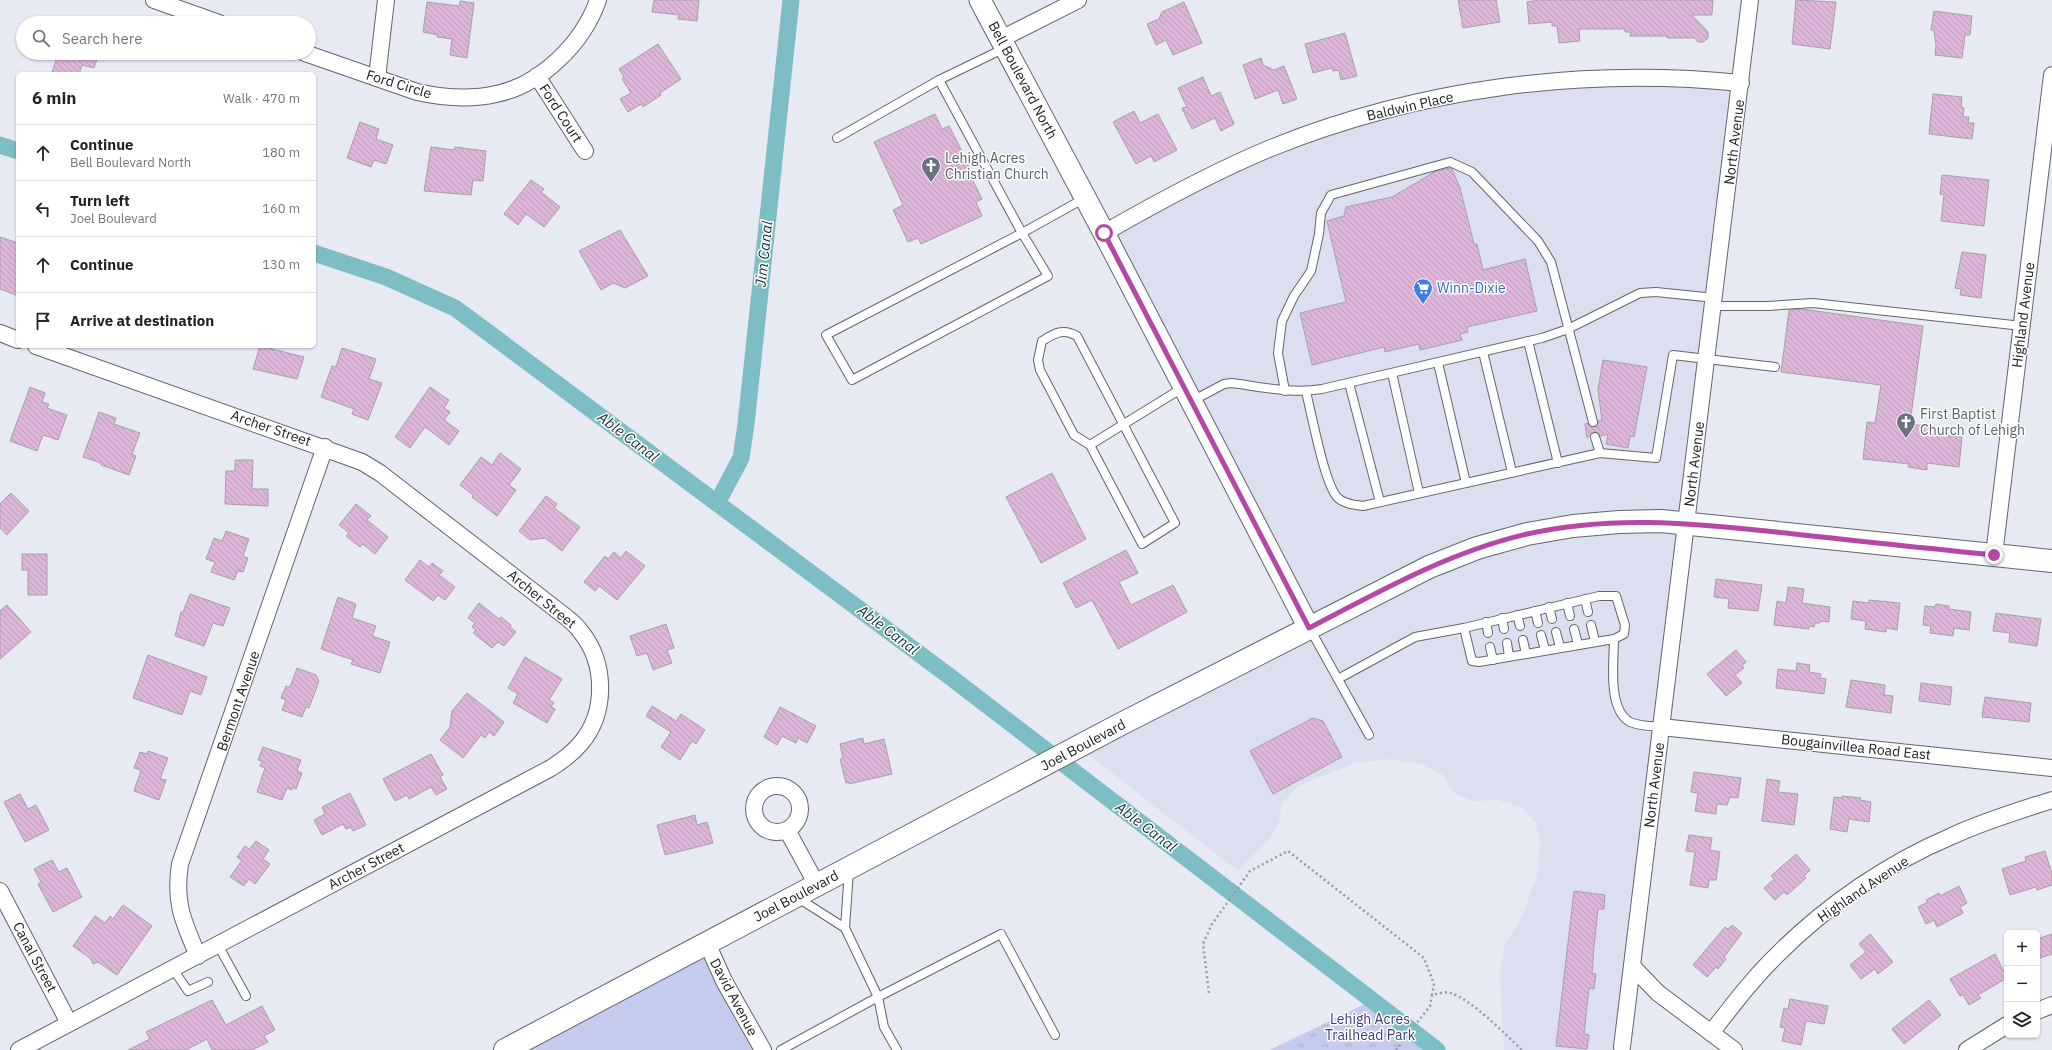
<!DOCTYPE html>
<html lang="en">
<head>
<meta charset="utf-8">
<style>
  body { margin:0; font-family:"IBM Plex Sans",sans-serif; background:#f2f2f2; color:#222 }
  .controls { position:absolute; right:12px; bottom:12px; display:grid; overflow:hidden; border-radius:6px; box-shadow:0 1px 3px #0004 }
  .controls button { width:36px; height:36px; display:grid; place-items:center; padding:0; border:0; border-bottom:1px solid #e0e0e0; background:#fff; color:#222; font:20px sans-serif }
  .stop { position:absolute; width:12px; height:12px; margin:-9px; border:3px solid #b548a7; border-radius:50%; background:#fff }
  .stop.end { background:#b548a7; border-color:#fff; box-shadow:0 1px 4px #0008 }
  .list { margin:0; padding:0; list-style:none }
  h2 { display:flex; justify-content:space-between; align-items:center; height:52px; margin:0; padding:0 16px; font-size:17px }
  h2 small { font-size:13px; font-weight:400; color:#767676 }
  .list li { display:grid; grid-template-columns:26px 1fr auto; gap:12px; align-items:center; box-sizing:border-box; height:56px; padding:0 16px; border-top:1px solid #e0e0e0 }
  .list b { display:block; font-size:15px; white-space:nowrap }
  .list p { margin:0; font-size:13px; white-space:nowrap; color:#767676 }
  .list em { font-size:13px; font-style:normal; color:#767676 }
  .icon { flex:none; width:22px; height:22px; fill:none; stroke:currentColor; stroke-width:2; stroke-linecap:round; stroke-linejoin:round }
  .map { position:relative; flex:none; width:2052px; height:1050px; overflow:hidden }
  .search { position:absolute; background:#fff; box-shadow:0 1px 3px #0004; left:16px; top:16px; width:300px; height:44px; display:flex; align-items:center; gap:10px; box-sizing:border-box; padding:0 14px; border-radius:22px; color:#767676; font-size:15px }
  .panel { position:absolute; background:#fff; box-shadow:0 1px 3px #0004; left:16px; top:72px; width:300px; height:276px; border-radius:6px }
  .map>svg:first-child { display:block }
</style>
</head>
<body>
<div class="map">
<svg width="2052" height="1050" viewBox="0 0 2052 1050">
  <defs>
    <pattern id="park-tufts" width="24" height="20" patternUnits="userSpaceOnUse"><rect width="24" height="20" fill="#c5cbed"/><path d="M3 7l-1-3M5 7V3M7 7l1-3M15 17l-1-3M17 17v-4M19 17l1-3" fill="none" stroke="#a9aecb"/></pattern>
    <pattern id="building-back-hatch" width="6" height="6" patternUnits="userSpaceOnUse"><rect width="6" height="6" fill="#ddb5d9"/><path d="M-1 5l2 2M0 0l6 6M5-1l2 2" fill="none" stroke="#bd9bba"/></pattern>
  </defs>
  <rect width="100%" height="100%" fill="#e7e9f3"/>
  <!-- built -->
  <g fill="#dbdff0">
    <polygon points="1734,76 1688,513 1661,512 1387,577 1371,583 1313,615 1109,223 1410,98"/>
    <polygon points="1619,532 1685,532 1616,1050 1504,1050 1500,974 1505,943 1519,923 1537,876 1540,845 1536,823 1521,807 1498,800 1474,801 1457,795 1449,787 1445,776 1423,765 1387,759 1355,763 1296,787 1282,804 1278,825 1271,837 1238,871 1086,753 1408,586 1480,557 1529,543 1574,535"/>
  </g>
  <!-- grass -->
  <polygon fill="#c5cbed" points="703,956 755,1050 525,1050"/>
  <!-- park -->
  <polygon fill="url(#park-tufts)" points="1373,1000 1437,1050 1270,1050"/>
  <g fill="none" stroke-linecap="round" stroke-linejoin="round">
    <!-- canal -->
    <g stroke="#7dbdc4" stroke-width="17">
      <polyline points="0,145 18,151"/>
      <polyline points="314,253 386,277 455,308 949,676 1437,1050"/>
      <polyline points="717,503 741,458 746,424 791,0"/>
    </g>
  </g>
  <!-- building -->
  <g fill="url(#building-back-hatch)" stroke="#a8a0a7">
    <polygon points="654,0 699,0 697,21 678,19 679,15 652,12"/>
    <polygon points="1458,0 1496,0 1500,22 1463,28"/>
    <polygon points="1539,0 1713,0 1712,15 1692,15 1708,32 1708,38 1703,42 1698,42 1695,38 1667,38 1667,36 1630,36 1631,32 1625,32 1625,29 1579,29 1580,41 1559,43 1557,26 1552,26 1552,22 1529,24 1527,2"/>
    <polygon points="1796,0 1836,2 1830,49 1792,44"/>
    <polygon points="460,1 474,3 467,58 450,55 452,39 437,37 438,35 423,32 427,2 459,6"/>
    <polygon points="1184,2 1202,43 1173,55 1166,40 1156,45 1147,24 1159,19 1162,12"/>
    <polygon points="1934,11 1972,16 1970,35 1965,35 1962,58 1935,55 1936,45 1934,30 1931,30"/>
    <polygon points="1345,33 1357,76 1341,80 1339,70 1333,71 1332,68 1313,73 1305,44"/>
    <polygon points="658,44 681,79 660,93 661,95 643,107 641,104 628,112 620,99 631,93 622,79 624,77 619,69"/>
    <polygon points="54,53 99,53 94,68 82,65 79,74 58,74 52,72 57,57 54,56"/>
    <polygon points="1261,58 1263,65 1274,70 1284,66 1297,99 1283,104 1278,90 1255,99 1243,65"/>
    <polygon points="1203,77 1211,96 1220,92 1234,124 1221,131 1215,118 1192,129 1182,108 1187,107 1178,88"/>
    <polygon points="1933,94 1962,97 1961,107 1964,108 1963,117 1969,117 1968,123 1974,123 1972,139 1929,134"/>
    <polygon points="1134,111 1140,123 1158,114 1177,150 1154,162 1151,156 1136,164 1113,122"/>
    <polygon points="935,114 942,129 949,126 962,151 971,172 969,173 982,199 976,202 982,216 921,244 918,238 908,242 893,210 903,205 874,142"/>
    <polygon points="360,122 379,129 376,139 393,145 386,164 374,160 371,167 347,158"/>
    <polygon points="431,147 454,150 455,147 486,151 483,181 473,180 471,195 424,191"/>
    <polygon points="1450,168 1452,169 1460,188 1474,244 1477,244 1483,270 1525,259 1537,311 1467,327 1468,332 1460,334 1462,340 1420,350 1419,344 1385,352 1384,347 1312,365 1300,313 1346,302 1327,221 1344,216 1346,207 1392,197 1436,171"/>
    <polygon points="1942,175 1989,180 1984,226 1941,221 1944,195 1940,194"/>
    <polygon points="531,180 544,189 541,192 560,207 544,227 526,214 518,225 504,214"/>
    <polygon points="620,230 648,276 625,288 613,283 601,290 579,251"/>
    <polygon points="0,237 18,243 18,296 0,289"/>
    <polygon points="1962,252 1986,255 1981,298 1960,295 1961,289 1955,288"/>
    <polygon points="1802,309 1923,326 1910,424 1932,427 1931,434 1962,437 1959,467 1927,463 1927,470 1908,467 1909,464 1863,459 1867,422 1875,423 1881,385 1781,372 1789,310"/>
    <polygon points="260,346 304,357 297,379 253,369"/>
    <polygon points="342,348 376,359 369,379 382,383 368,420 352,414 354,409 321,397 332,366 336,367"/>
    <polygon points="1603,360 1647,367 1634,437 1630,436 1628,448 1606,444 1608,434 1600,436 1598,433 1594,432 1587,438 1585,424 1588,423 1594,427 1597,426 1598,421 1602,420 1598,390"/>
    <polygon points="30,387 45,393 42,402 49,404 47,408 67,415 58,440 43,435 37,451 10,441"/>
    <polygon points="430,387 449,400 444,408 450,412 444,420 459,431 449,445 425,427 410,448 395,437"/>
    <polygon points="99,412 116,418 114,424 140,433 132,454 136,456 129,475 101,465 101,463 83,457"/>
    <polygon points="500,453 521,469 509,485 516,490 497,516 472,497 473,495 460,485 481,457 492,465"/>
    <polygon points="235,460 253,460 252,489 268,489 268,506 225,504 226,471 235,471"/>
    <polygon points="1052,473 1086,539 1041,563 1006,497"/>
    <polygon points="11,493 29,511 7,535 0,528 0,504"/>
    <polygon points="546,496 557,504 554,508 580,527 562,551 545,538 530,540 519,531"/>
    <polygon points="356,504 371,516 367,520 388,537 375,554 363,544 360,547 346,536 349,533 339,525"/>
    <polygon points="226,531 249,539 243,556 248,558 243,572 238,571 234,580 211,572 215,562 206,559 214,538 222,541"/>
    <polygon points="1126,550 1138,573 1119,582 1131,605 1173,585 1187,612 1118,649 1092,600 1076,608 1063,583"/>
    <polygon points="626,551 645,566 617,600 599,586 595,591 584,582 605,556 608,559 614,552 621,558"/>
    <polygon points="22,554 47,554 47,595 28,595 28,570 22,570"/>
    <polygon points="420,560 429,567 432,563 443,571 439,575 455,587 445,600 438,595 433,601 405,580"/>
    <polygon points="1716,579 1762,585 1758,611 1728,608 1729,599 1714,597"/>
    <polygon points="1788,587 1804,589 1802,603 1830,607 1829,622 1820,621 1820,623 1815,623 1814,627 1809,626 1809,629 1774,625 1777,601 1786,603"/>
    <polygon points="190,594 230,608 223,626 213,623 204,646 175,636 181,612 183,612"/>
    <polygon points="338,597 356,604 352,618 376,626 372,636 390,642 380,673 351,664 353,660 321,649"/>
    <polygon points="1869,600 1900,603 1897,630 1886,628 1886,632 1865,629 1866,621 1851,619 1853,601 1869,603"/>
    <polygon points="479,603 499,619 501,617 511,625 510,627 516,632 504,646 498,642 492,648 473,633 476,630 472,627 475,623 468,618"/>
    <polygon points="1936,604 1949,606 1949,609 1971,612 1969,630 1954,628 1953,636 1930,633 1931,626 1923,625 1925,606 1935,607"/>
    <polygon points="7,605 31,632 0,659 0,611"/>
    <polygon points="1996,613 2041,619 2037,646 2009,642 2010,633 1993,631"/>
    <polygon points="666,624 674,648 667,650 672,663 653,670 647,653 637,656 630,636"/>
    <polygon points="1736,650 1746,662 1742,665 1744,668 1735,675 1742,683 1726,696 1707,674"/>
    <polygon points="148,655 207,677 201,695 190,691 182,715 133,698"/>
    <polygon points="525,657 562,679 549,700 554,703 551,707 555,709 547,723 513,703 518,694 508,688"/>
    <polygon points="1797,663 1810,665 1809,672 1821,674 1820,678 1826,679 1824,694 1776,688 1778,669 1796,671"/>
    <polygon points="297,668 316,675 319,681 309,708 306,707 302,717 282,710 286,700 281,698 286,686 290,687"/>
    <polygon points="1851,680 1885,685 1884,695 1893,696 1891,713 1846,707"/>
    <polygon points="1921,683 1952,687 1950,705 1919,701"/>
    <polygon points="467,693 504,722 494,736 489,732 485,738 481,735 463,758 440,740 450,727 452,711"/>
    <polygon points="1985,697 2031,703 2029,722 1982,717"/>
    <polygon points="652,706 676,721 681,714 705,730 696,744 692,741 680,760 661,747 671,732 646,716"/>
    <polygon points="780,707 816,726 807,743 798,738 796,743 782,736 777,745 764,737"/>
    <polygon points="1313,718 1323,721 1342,757 1273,794 1250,751"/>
    <polygon points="863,738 864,744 884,739 892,774 849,784 849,782 846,783 840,759 843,758 840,744"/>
    <polygon points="263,747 301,760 297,771 302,773 296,789 293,787 292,790 287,788 282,800 257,792 265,768 260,766 262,761 258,760"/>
    <polygon points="148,751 168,758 160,779 166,780 159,800 134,791 141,770 134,768 140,752 147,754"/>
    <polygon points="431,754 443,775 440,777 447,789 436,795 431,787 409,799 407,795 395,801 383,779"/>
    <polygon points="1694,772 1741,778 1738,798 1730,797 1727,805 1717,804 1716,814 1695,811 1698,793 1691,792"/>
    <polygon points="1767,779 1780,781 1778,792 1798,794 1794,825 1762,821"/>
    <polygon points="350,793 366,825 353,831 351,827 346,829 343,824 322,835 314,820 325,814 322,807"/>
    <polygon points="20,794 28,809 36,805 49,830 25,842 4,802"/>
    <polygon points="1842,796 1861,798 1860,800 1871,802 1869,822 1849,819 1847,832 1830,829 1834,797 1842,798"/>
    <polygon points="695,815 697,825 707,822 713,843 665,855 657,825"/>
    <polygon points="1689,835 1712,838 1710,850 1720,852 1716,880 1709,880 1708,888 1690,885 1695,852 1686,851"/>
    <polygon points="256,841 269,850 263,859 270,864 255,884 249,879 244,886 230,877 242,860 237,857 245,846 249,849"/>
    <polygon points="2045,851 2052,874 2052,885 2037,890 2036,887 2010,895 2002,869 2026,861 2025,857"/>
    <polygon points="1796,854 1810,870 1804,876 1806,878 1787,895 1784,892 1775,900 1764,888 1774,879 1771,876"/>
    <polygon points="52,860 59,872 67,868 82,897 53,912 38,884 41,882 34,869"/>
    <polygon points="1959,886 1967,903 1960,907 1963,913 1937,927 1934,920 1926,924 1918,907 1928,902 1926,900 1939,893 1940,896"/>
    <polygon points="1574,891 1605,895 1604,909 1598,909 1594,947 1592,973 1596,974 1594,989 1589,988 1584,1034 1589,1035 1587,1049 1556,1046"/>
    <polygon points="123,905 152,926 117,975 98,962 93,964 91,959 73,946 95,916 105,923 110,916 113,919"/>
    <polygon points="1732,925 1742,933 1724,957 1726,959 1718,969 1716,967 1707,977 1693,965 1725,927 1728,929"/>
    <polygon points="1870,934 1893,962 1878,974 1875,969 1861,979 1850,965 1866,952 1859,944"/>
    <polygon points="2052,934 2052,954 2037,959 2037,939"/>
    <polygon points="1995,954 2007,978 1978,995 1981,998 1969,1005 1963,995 1960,996 1950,979"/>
    <polygon points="1790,999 1828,1006 1824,1024 1806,1021 1801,1045 1782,1041 1785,1028 1780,1027 1784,1008 1788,1009"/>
    <polygon points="212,1000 226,1025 262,1006 275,1030 264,1036 268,1042 252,1050 212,1050 207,1039 186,1050 128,1050 150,1039 146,1032"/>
    <polygon points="1929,1000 1941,1015 1904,1044 1892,1029"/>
  </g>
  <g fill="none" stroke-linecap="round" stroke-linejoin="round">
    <!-- service casing -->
    <g stroke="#63646d" stroke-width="10">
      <g id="service">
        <polyline points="1005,48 939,80 1022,233 1085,198"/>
        <polyline points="837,138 939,80"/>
        <polygon points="1022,233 1048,276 852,380 826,335"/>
        <polyline points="1714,306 1768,306 1813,303 2022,326"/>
        <polyline points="1528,341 1558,463"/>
        <polyline points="1483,352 1512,472"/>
        <polyline points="1438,363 1466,483"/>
        <polyline points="1392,373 1419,493"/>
        <polyline points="1349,383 1380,502"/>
        <polyline points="1285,391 1278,353 1282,321 1294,296 1311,271 1319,234 1321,213 1331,195 1450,162 1472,172 1538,241 1551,262 1593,422"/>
        <path d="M1306 392C1312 415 1324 482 1337 497 1343 504 1355 505 1363 506L1600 453 1656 458 1673 355 1775 367"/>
        <path d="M1192 401 1224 384 1232 383C1262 387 1291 394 1322 389L1542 338 1568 329 1640 293 1656 292 1715 298"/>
        <polyline points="1595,437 1600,453"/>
        <path d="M1090 445 1074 435 1040 370 1038 360 1042 341C1055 333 1063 328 1077 336L1175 523 1142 544 1090 445 1184 387"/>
        <polyline points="1585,599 1588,612"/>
        <polyline points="1567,603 1570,616"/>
        <polyline points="1549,607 1552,619"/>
        <polyline points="1535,611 1538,623"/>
        <polyline points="1517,615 1520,626"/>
        <polyline points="1502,618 1504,629"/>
        <polyline points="1486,622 1488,633"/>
        <polyline points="1591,625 1595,641"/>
        <polyline points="1464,628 1599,596 1616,596 1625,625 1624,634 1614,639"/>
        <polyline points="1310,629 1369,735"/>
        <polyline points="1574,629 1578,644"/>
        <polyline points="1556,632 1560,647"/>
        <polyline points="1541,635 1545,650"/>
        <polyline points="1523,640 1526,654"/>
        <polyline points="1507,643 1509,656"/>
        <polyline points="1490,647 1493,660"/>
        <path d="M1338 679 1415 637 1464 628 1472 661 1479 662 1614 639C1614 661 1607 709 1630 722 1639 726 1651 726 1661 727"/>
        <polyline points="798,898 845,928 849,870"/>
        <polyline points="845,928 878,997 884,1027 897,1050"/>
        <polyline points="218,945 246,996"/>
        <polyline points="173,969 188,991 208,982"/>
        <polyline points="781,1050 878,997 1001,934 1055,1035"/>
      </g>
    </g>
    <!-- minor casing -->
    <g stroke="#63646d" stroke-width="18">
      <g id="minor">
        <polyline points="154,0 219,23"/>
        <polyline points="1001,39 1078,0"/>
        <path d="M305 53 417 92C444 98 470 100 496 94 541 85 583 43 598 0"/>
        <polyline points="537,76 585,151"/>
        <polyline points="377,78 386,0"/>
        <path d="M1104 233C1158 202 1213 172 1271 148 1419 88 1583 67 1741 83"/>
        <polyline points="0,333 18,340"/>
        <polyline points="1994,555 2052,75"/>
        <polyline points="1661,727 2052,768"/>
        <circle cx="777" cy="809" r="23"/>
        <polyline points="787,830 817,885"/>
        <polyline points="0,891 69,1023"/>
        <polyline points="707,943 724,981 763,1050"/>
        <path d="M198 956C183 921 174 903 180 864L325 447"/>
        <polyline points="1632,966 1658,993 1734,1050"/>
        <polyline points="2037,1011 2052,1005"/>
        <path d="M1711 1033C1732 1006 1753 978 1778 954 1827 905 1888 863 1952 836 1984 821 2018 811 2052 800"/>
        <polyline points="1622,1047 1750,0"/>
        <path d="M19 1050 551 768C562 761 572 754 581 743 607 712 606 663 581 632 577 626 571 621 566 617L380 473 362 462 36 346"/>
        <polyline points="1967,1050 2007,1025"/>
      </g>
    </g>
    <!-- tertiary casing -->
    <g stroke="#63646d" stroke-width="23">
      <polyline id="tertiary" points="980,0 1104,233 1309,628"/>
    </g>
    <!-- secondary casing -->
    <g stroke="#63646d" stroke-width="24">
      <polyline id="secondary" points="505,1050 1121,724 1429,567 1477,548 1527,534 1573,526 1619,522 1661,521 2052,561"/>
    </g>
    <!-- path -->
    <g stroke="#999ba2" stroke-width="2.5" stroke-dasharray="2 3" stroke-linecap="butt">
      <polyline points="1209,993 1203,944 1212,924 1250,871 1288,851 1424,958 1434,984 1432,995"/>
      <path d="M1396 1050 1430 1006 1432 995C1438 994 1445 991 1451 993 1472 1000 1505 1034 1522 1050"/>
    </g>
    <!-- service -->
    <use href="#service" stroke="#fff" stroke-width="8"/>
    <!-- minor -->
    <use href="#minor" stroke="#fff" stroke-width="16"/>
    <!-- tertiary -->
    <use href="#tertiary" stroke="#fff" stroke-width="21"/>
    <!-- secondary -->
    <use href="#secondary" stroke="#fff" stroke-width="22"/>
  </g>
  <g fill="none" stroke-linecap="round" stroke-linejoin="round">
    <!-- route -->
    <path stroke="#b548a7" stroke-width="5" d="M1104 233 1309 628C1380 591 1449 552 1527 534 1616 514 1697 524 1786 533 1855 541 1925 548 1994 555"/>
  </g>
  <!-- icons -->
  <defs>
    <g id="church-pin" transform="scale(1)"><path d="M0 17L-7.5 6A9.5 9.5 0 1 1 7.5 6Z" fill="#6b7280" stroke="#fff"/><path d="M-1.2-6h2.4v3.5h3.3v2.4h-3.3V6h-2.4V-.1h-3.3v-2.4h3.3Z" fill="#fff"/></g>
    <g id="supermarket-pin" transform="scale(1)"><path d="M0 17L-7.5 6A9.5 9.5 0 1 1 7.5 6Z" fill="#3f7fe0" stroke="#fff"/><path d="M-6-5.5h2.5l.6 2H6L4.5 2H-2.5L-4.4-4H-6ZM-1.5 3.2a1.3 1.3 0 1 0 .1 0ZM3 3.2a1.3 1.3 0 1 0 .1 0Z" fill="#fff"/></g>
  </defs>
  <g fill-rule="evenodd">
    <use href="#church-pin" x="931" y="166"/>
    <use href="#supermarket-pin" x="1423" y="288"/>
    <use href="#church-pin" x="1906" y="422"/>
  </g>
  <g text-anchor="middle" stroke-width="3" stroke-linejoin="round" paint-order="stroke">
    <!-- street labels -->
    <g font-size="14" fill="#202124" stroke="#fff">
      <text transform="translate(1023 80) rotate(62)" y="5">Bell Boulevard North</text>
      <text transform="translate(399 84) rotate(17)" y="5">Ford Circle</text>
      <text transform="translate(1410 106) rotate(-13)" y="5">Baldwin Place</text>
      <text transform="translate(561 113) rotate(57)" y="5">Ford Court</text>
      <text transform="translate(1734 142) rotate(-83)" y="5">North Avenue</text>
      <text transform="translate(2023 315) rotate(-83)" y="5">Highland Avenue</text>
      <text transform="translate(271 428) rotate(19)" y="5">Archer Street</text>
      <text transform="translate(1694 464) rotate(-83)" y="5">North Avenue</text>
      <text transform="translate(542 599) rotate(39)" y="5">Archer Street</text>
      <text transform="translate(238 701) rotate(-71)" y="5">Bermont Avenue</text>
      <text transform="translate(1083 745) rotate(-28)" y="5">Joel Boulevard</text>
      <text transform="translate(1856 747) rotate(6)" y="5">Bougainvillea Road East</text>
      <text transform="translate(1654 785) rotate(-83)" y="5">North Avenue</text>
      <text transform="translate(366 866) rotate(-28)" y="5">Archer Street</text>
      <text transform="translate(1863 889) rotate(-34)" y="5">Highland Avenue</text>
      <text transform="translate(796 896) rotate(-28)" y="5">Joel Boulevard</text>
      <text transform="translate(35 957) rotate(62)" y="5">Canal Street</text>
      <text transform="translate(734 997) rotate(62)" y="5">David Avenue</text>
    </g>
    <!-- worship labels -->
    <g font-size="14" fill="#5b616d" stroke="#fff" text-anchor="start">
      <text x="945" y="163">Lehigh Acres<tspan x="945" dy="16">Christian Church</tspan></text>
      <text x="1920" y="419">First Baptist<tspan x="1920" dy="16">Church of Lehigh</tspan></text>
    </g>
    <!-- shop labels -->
    <g font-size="14" fill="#366cbe" stroke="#fff" text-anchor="start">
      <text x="1437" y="293">Winn-Dixie</text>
    </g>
    <!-- park labels -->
    <g font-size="14" fill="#393f78" stroke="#fff">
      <text x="1370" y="1024">Lehigh Acres<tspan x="1370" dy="16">Trailhead Park</tspan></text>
    </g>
    <!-- water labels -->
    <g font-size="15" font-style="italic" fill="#113235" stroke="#fff">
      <text transform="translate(764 254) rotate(-84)" y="5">Jim Canal</text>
      <text transform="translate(628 437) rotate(37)" y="5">Able Canal</text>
      <text transform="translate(888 630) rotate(37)" y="5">Able Canal</text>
      <text transform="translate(1146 827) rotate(37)" y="5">Able Canal</text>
    </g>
  </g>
</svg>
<div class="controls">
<button>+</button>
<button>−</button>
<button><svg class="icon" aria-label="layers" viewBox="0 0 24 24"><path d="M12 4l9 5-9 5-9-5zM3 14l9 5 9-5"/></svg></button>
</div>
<div class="stop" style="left:1104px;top:233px"></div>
<div class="stop end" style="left:1994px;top:555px"></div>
<div class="search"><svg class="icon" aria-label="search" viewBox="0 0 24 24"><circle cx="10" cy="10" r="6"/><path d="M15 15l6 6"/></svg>Search here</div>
<section class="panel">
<h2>6 min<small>Walk · 470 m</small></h2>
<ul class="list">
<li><svg class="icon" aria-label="ahead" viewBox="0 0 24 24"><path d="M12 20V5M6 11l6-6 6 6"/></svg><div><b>Continue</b><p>Bell Boulevard North</p></div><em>180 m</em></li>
<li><svg class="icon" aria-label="left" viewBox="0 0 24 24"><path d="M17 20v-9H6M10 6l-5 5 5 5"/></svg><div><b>Turn left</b><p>Joel Boulevard</p></div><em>160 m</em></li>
<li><svg class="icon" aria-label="ahead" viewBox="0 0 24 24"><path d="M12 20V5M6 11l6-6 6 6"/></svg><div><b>Continue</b></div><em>130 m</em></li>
<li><svg class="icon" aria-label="arrive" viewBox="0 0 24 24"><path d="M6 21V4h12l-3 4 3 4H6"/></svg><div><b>Arrive at destination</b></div></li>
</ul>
</section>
</div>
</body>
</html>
